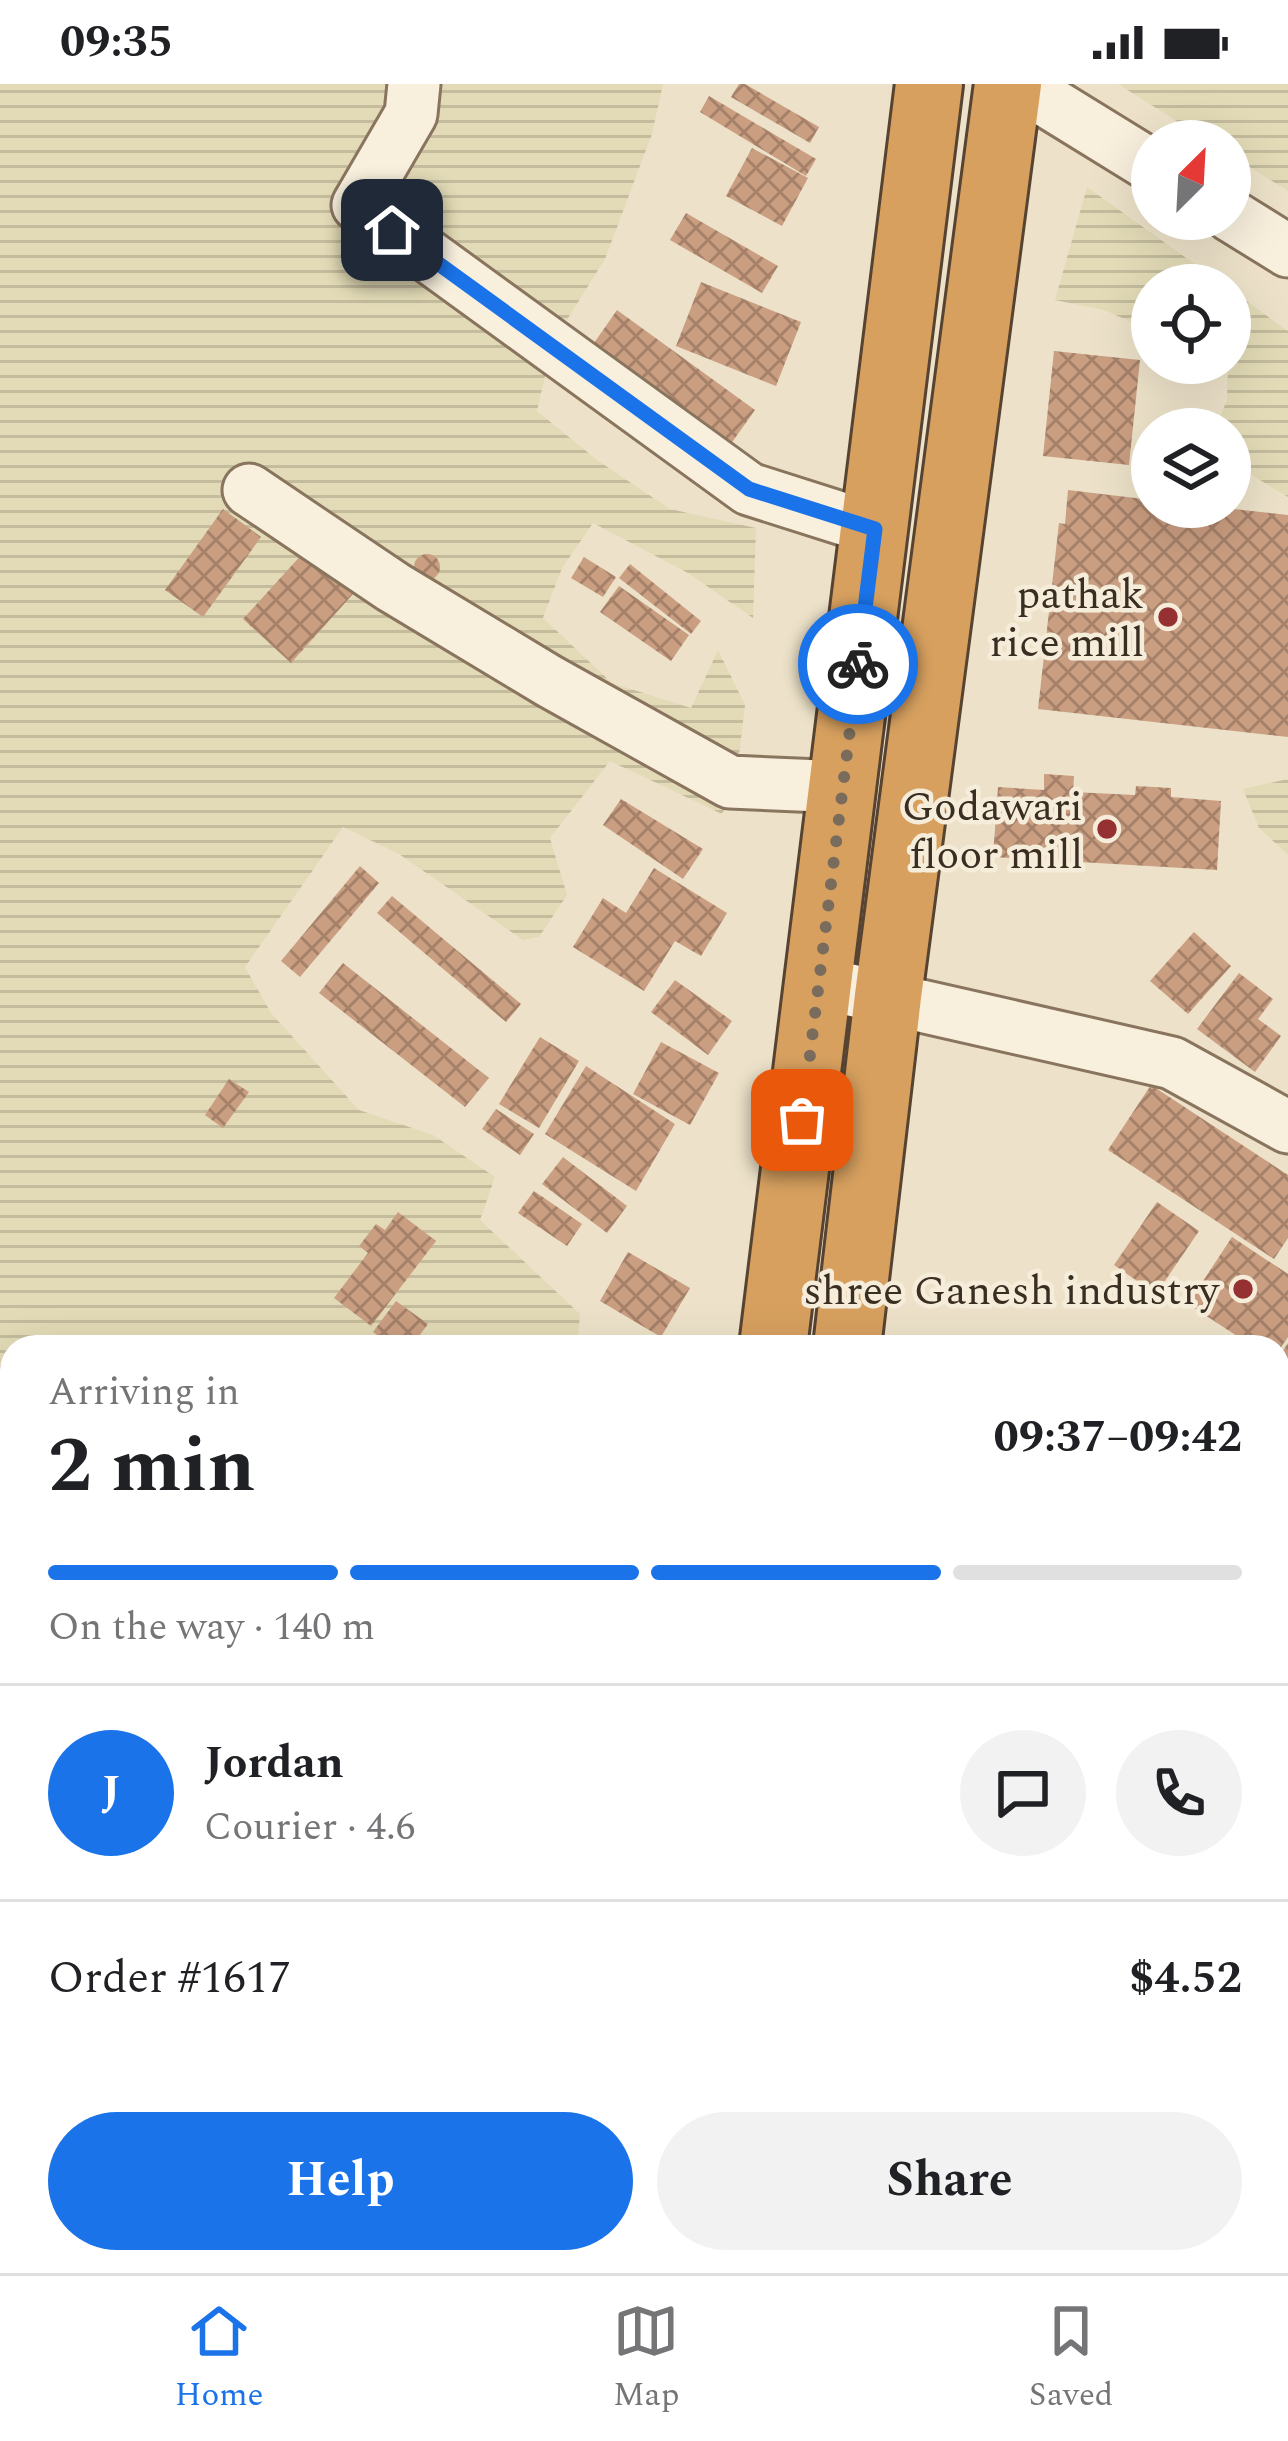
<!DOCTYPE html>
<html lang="en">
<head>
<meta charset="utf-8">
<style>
	:root { --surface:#fff; --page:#f2f2f2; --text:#202124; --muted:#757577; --line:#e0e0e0; --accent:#1a73e8 }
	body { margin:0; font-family:Spectral,serif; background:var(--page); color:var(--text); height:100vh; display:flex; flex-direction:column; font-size:45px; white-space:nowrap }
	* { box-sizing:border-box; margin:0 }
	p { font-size:39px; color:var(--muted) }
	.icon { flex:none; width:66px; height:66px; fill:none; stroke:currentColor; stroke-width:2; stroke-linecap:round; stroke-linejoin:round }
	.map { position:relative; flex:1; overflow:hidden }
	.panel { position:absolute; left:0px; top:1251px; width:1290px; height:939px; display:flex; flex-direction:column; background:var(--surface); border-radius:36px 36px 0 0; box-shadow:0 12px 48px #0002 }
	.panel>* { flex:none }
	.needle { width:78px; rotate:24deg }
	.tools { position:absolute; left:1131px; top:36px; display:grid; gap:24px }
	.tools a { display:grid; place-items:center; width:120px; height:120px; border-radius:50%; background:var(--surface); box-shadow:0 12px 48px #0002; font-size:60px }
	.pin { position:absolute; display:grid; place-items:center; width:102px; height:102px; color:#fff; margin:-51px; border-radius:24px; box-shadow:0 6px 18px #0006 }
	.courier { position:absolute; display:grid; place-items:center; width:120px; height:120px; margin:-60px; border:9px solid #1a73e8; border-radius:50%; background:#fff; color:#222; box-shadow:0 3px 15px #0007 }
	.head em { font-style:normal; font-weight:700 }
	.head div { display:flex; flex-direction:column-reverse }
	.head { display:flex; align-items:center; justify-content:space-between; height:204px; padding:0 48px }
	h1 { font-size:78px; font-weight:700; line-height:90px }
	.bar { display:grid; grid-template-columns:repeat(4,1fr); gap:18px 12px; align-content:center; height:144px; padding:0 48px }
	.bar i { height:15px; border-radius:9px; background:var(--line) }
	.bar .on { background:var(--accent) }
	.bar p { grid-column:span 4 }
	.line { display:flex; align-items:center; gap:30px; padding:0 48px; border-top:3px solid var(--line) }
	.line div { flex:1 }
	.round { display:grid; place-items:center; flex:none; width:126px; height:126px; border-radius:63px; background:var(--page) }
	.cta { display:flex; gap:24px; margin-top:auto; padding:24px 48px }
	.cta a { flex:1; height:138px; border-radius:72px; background:var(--accent); color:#fff; font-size:48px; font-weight:700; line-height:138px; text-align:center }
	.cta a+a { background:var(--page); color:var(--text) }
	.status { display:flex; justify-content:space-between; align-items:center; height:84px; padding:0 60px; background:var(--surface); direction:ltr }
	.status svg { height:33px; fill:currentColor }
	.tabs { display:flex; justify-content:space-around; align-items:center; height:168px; border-top:3px solid var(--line); background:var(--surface); font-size:33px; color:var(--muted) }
	.tabs a { display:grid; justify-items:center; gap:6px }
	.tabs .on { color:var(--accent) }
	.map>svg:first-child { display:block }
	.farmland { fill:url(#farmland-rules) }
	.building { fill:url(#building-cross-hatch) }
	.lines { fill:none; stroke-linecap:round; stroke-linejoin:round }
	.minor-casing { stroke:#89745e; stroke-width:57 }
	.highway-casing { stroke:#574332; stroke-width:72 }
	.minor { stroke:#f8efdd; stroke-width:51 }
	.highway { stroke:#d7a05f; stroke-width:66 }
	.done { stroke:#796c5c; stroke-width:12; stroke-dasharray:0 21.6 }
	.route { stroke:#1a73e8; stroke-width:15 }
	.poi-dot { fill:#963133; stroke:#f5ecd9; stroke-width:4.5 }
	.labels { text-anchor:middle; stroke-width:9; stroke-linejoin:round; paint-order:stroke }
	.poi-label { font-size:42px; fill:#3a2d21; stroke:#f5ecd9; text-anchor:end }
</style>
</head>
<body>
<div class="status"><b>09:35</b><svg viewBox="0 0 49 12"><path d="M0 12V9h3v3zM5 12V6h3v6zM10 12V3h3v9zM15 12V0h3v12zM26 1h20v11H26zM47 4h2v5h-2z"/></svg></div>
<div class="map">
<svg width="1288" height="2189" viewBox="0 0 1288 2189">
	<defs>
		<pattern id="farmland-rules" width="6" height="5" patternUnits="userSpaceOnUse" patternTransform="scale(3)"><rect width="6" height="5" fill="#e3dbb7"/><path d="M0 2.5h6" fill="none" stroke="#c4bc9d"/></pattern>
		<pattern id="building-cross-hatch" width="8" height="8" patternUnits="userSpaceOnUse" patternTransform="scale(3)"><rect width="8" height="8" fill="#ca9e81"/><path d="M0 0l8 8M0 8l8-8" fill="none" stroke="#a58169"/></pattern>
	</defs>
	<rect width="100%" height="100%" fill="#ede2c9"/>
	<g class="farmland">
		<polygon points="0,0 663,0 652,50 605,175 553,258 537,327 597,376 670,425 756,444 753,534 688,489 593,439 562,484 543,534 612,599 691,624 718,566 745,621 735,705 722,730 610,677 550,754 567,811 539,853 523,856 399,770 343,743 245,883 271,929 359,1026 433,1051 495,1093 480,1136 580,1230 577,1263 12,1263 12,2178 318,2178 318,2189 0,2189"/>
		<polygon points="1118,0 1288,0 1288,107 1230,71 1230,57 1208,57"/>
		<polygon points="1087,103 1224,201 1152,201 1152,247 1104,226 1055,216"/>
		<polygon points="1230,205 1288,247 1288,413 1230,378 1230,345 1215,345 1227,316 1228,282 1224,279 1230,279"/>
		<polygon points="1288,695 1288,771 1259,744 1243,705"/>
		<polygon points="1278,1896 1288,1899 1288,2177 1273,2189 1175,2189 1169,2178 1278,2178"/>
	</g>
	<g class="building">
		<polygon points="739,0 745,0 819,43 810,59 731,13"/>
		<polygon points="709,12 816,75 806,92 700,28"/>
		<polygon points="752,64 808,94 782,142 726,112"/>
		<polygon points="686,129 778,182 762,209 670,156"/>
		<polygon points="701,198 801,238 776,302 676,262"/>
		<polygon points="617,226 755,326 723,371 585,272"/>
		<polygon points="1054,267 1140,276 1129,381 1043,372"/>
		<polygon points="1068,406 1152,416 1152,423 1216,423 1288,431 1288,653 1038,625 1059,439 1065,440"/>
		<polygon points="223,425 261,453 203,533 165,506"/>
		<polygon points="314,457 362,500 291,579 243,535"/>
		<circle cx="427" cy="483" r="13"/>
		<polygon points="584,473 616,493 603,513 571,494"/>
		<polygon points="630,480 701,537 691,550 619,494"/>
		<polygon points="619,502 689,551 671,577 600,528"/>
		<polygon points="1044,690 1074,692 1073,708 1135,711 1136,702 1171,704 1171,713 1221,717 1217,786 993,773 998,703 1044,706"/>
		<polygon points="621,715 703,765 683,795 603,741"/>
		<polygon points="360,782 379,799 300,893 281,877"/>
		<polygon points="654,784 727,829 701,872 675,857 644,907 573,863 603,814 626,829"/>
		<polygon points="392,812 521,920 506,938 377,829"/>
		<polygon points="1194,848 1231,882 1188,930 1150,897"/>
		<polygon points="343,879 489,994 465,1023 319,909"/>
		<polygon points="1239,889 1273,915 1258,935 1281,952 1255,988 1197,945"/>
		<polygon points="675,896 732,937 708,971 651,928"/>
		<polygon points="540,953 579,977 539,1044 499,1020"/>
		<polygon points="661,958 719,989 690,1041 633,1010"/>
		<polygon points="586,982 675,1040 636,1107 545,1050"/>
		<polygon points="229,995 249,1008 223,1044 205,1031"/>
		<polygon points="1151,1001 1288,1091 1288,1154 1274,1175 1108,1066"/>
		<polygon points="496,1025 534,1050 520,1071 482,1045"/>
		<polygon points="563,1073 627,1122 607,1149 542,1100"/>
		<polygon points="534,1107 582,1140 567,1162 518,1129"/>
		<polygon points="1157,1118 1199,1147 1156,1210 1114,1181"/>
		<polygon points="398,1128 436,1157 371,1242 334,1214 368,1169 359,1162 376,1140 385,1146"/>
		<polygon points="1232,1153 1288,1190 1288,1253 1281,1263 1254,1263 1188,1220"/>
		<polygon points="628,1168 690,1204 661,1253 600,1217"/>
		<polygon points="396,1217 428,1240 411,1263 393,1263 373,1248"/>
		<polygon points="1288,1259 1288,1334 1278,1327 1278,1274"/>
		<polygon points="1278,1375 1288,1382 1288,1442 1278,1456"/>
		<polygon points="1278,1595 1288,1602 1286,1670 1278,1663"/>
		<polygon points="1288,1705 1288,1797 1278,1790 1278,1720"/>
		<polygon points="260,2178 361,2178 374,2189 251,2189"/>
		<polygon points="782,2178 810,2178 828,2189 775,2189"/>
		<polygon points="1163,2178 1229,2178 1210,2189 1170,2189"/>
	</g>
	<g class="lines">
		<g class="minor-casing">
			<g id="minor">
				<polyline points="414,0 411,30 358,121 749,405 875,445"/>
				<polyline points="1019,0 1152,82"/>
				<polyline points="1230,131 1288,167"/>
				<polyline points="249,406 393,503 549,597 730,698 844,703"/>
				<polyline points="820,899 1172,979 1288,1043"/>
				<polyline points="1085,2178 1094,2189"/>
			</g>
		</g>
		<g class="highway-casing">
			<g id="highway">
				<polyline points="773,1263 929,0"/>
				<polyline points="847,1263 888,912 1008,0"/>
				<polyline points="577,2189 580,2178"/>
				<polyline points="658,2189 662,2178"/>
			</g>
		</g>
		<use href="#minor" class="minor"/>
		<use href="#highway" class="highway"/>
	</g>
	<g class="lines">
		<polyline class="done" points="802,1036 858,580"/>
		<polyline class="route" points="392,146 749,405 875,445 858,580"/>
	</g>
	<g class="poi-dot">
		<circle cx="1168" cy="533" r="12"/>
		<circle cx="1107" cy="745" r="12"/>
		<circle cx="1243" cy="1205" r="12"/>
	</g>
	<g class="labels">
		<g class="poi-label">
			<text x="1144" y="524">pathak<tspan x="1144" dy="48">rice mill</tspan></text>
			<text x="1083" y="736">Godawari<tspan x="1083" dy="48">floor mill</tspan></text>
			<text x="1219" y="1220">shree Ganesh industry</text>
		</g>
	</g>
</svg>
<div class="tools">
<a><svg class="needle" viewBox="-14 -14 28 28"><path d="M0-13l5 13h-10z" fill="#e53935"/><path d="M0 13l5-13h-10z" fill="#757577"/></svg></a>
<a><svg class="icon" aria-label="locate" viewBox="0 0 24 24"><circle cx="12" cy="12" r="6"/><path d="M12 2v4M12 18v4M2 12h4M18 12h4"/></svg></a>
<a><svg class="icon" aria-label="layers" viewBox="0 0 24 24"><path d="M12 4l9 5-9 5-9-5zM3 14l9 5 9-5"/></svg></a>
</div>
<div class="pin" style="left:802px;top:1036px;background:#ea580c"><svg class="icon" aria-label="bag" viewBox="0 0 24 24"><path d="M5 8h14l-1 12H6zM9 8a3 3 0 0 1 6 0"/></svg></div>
<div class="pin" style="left:392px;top:146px;background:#1f2937"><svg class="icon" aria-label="home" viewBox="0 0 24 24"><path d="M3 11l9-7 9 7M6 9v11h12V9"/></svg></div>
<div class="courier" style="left:858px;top:580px"><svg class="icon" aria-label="bike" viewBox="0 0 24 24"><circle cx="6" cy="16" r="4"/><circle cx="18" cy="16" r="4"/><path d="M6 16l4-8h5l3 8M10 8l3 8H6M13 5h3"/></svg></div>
<section class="panel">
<div class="head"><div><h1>2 min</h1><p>Arriving in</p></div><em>09:37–09:42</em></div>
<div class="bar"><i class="on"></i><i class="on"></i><i class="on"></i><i></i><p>On the way · 140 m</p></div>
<div class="line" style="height:216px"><b class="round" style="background:var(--accent);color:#fff">J</b><div><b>Jordan</b><p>Courier · 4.6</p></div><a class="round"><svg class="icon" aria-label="chat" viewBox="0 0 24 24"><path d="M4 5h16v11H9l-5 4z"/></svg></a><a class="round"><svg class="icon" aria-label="phone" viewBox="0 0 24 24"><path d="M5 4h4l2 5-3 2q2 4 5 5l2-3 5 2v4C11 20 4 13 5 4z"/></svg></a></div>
<div class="line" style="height:156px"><div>Order #1617</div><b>$4.52</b></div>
<div class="cta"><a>Help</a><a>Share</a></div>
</section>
</div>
<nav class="tabs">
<a class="on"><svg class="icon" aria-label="home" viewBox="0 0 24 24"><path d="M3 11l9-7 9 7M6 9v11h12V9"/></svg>Home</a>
<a><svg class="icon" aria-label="map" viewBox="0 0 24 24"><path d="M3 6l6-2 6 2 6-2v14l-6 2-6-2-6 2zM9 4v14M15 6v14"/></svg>Map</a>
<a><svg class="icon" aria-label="saved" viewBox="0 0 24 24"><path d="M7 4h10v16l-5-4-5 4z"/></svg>Saved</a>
</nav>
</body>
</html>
